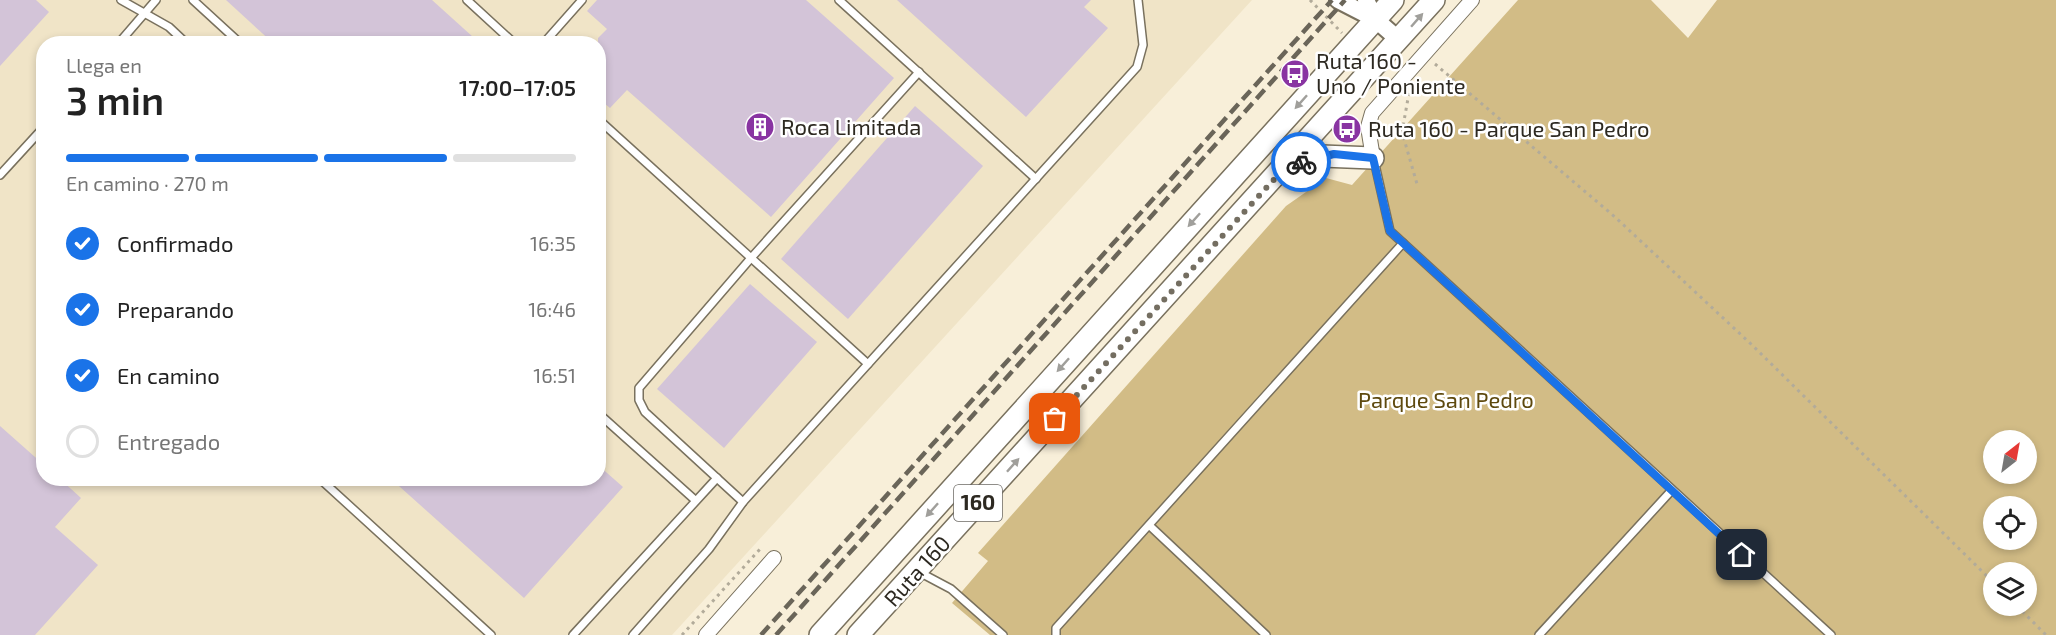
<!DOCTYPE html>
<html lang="es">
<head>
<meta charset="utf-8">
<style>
	:root { --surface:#fff; --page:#f2f2f2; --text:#222; --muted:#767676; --line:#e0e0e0; --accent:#1a73e8 }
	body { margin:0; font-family:"Exo 2",sans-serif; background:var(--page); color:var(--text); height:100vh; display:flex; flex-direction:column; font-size:22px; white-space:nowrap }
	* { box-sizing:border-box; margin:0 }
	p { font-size:20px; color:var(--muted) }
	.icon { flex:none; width:33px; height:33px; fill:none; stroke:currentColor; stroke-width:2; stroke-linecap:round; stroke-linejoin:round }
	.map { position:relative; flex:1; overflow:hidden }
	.side { position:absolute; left:36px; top:36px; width:570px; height:450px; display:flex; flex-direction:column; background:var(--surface); border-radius:24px; box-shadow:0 3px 9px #0003 }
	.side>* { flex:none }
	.needle { width:39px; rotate:31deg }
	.tools { position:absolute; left:1983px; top:430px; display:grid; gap:12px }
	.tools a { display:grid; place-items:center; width:54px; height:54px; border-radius:50%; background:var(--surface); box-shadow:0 3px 9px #0003; font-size:30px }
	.pin { position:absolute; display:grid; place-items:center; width:51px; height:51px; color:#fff; margin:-26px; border-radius:12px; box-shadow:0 3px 9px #0006 }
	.courier { position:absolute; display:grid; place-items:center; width:60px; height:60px; margin:-30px; border:4px solid #1a73e8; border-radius:50%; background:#fff; color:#222; box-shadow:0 2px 8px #0007 }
	.overview em { font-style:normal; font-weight:600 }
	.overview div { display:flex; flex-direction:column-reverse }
	.overview { display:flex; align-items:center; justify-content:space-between; height:102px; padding:0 30px }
	h1 { font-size:39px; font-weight:600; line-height:45px }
	.bar { display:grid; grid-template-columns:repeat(4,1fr); gap:9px 6px; align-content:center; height:72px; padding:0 30px }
	.bar i { height:8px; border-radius:4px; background:var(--line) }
	.bar .selected { background:var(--accent) }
	.bar p { grid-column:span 4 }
	ol { padding:0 30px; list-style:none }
	li { display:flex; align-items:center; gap:18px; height:66px }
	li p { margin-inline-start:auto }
	li .icon { padding:6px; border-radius:50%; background:var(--accent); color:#fff; stroke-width:4 }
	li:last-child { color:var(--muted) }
	li i { width:33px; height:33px; border:3px solid var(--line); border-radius:50% }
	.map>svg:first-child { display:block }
	.built { fill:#f0e4c7; fill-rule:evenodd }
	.green { fill:#d2bc86; fill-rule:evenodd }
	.building { fill:#d3c4d8 }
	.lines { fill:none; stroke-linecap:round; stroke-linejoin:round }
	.service-casing { stroke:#79715e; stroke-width:10 }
	.minor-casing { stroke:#79715e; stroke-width:16 }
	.tertiary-casing { stroke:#79715e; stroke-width:20 }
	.trunk-casing { stroke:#79715e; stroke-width:24 }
	.path { stroke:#b2ab9a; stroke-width:3; stroke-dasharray:3 4.5; stroke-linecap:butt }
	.service { stroke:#fff; stroke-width:7 }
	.minor { stroke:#fff; stroke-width:14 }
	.tertiary { stroke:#fff; stroke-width:16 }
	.trunk { stroke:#fff; stroke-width:21 }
	.rail { stroke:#6a6559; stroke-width:4.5; stroke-dasharray:12 6; stroke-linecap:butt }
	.oneway { fill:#a09f9b }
	.done { stroke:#746e61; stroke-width:6; stroke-dasharray:0 10.8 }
	.route { stroke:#1a73e8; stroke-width:8 }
	.labels { text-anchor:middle; stroke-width:5; stroke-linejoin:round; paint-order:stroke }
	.shield { fill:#fff; stroke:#6c6964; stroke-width:1.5 }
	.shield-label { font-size:21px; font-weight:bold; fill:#2d2921 }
	.poi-label { font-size:22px; fill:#2d2921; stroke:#fff; text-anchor:start }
	.park-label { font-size:22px; fill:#5e490e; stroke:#fff }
	.street-label { font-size:22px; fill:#2d2921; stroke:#fff }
</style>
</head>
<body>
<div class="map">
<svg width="2056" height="635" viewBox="0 0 2056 635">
	<rect width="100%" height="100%" fill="#f8efd9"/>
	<path class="built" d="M0,0H1252L672,635H0ZM44,44H598V478H44Z"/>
	<path class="green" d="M1518,0H1651L1688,38L1717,0H2056V635H990L952,603L988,561L978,553L1286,206L1326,178L1352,185ZM1994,441H2026V474H1994ZM1994,507H2026V540H1994ZM1994,573H2026V606H1994Z"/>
	<g class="building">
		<polygon points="0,0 36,0 49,12 0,66"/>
		<polygon points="226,0 432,0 473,37 467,44 274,44"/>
		<polygon points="597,0 806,0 894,78 771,217 627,90 610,108 598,98 598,38 607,29 587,11"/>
		<polygon points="897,0 1091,0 1084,7 1108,28 1026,117"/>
		<polygon points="915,106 983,166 848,319 781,259"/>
		<polygon points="750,284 817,342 724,448 657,389"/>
		<polygon points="0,426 44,465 44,478 59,478 81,498 55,527 98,565 35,635 0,635"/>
		<polygon points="598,465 623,487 524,598 390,478 598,478"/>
	</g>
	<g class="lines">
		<g class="service-casing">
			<g id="service">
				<polyline points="121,0 169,27 187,44"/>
				<polyline points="193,0 241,44"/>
				<polyline points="467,0 515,44"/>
				<polyline points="839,0 1036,179"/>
				<polyline points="118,44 156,0"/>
				<polyline points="543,44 582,0"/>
				<polyline points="598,119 868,364"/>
				<polyline points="1374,160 1390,231 1831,635"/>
				<polyline points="0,175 44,127"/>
				<polyline points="598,413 695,500"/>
				<polyline points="319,478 491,635"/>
				<polyline points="743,502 645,412 639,400 639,388 751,258 919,72"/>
				<polyline points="1150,526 1266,635"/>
				<polyline points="919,572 951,589 1003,635"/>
				<polyline points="573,635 717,478"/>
				<polyline points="633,635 709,549 743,502 1137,67 1143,45 1138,0"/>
				<polyline points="1056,635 1056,628 1403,243"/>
				<polyline points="1539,635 1671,491"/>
			</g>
		</g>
		<g class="minor-casing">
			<g id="minor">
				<polyline points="1373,158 1368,127 1372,113 1472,0"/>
				<polyline points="706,635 774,558"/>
			</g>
		</g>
		<g class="tertiary-casing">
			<g id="tertiary">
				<polyline points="1338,0 1375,19 1399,40"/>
				<polyline points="1366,0 1375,19"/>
			</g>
		</g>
		<g class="trunk-casing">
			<g id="trunk">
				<polyline points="1287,169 1322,156 1373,158"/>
				<polyline points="820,635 1393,0"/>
				<polyline points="858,635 1434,0"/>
			</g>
		</g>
		<g class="path">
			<polyline points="1310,0 1342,33"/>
			<polyline points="1435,64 1615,217 1752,345 1994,583"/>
			<polyline points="1409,93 1402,132 1417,184"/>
			<polyline points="2017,606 2046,635"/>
			<polyline points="682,635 761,548"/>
		</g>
		<use href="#service" class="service"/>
		<use href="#minor" class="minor"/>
		<use href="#tertiary" class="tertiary"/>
		<use href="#trunk" class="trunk"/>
		<g class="rail">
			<polyline points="761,635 1332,0"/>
			<polyline points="776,635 1345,0"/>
		</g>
	</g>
	<defs><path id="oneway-solid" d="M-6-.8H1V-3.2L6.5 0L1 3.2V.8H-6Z" transform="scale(1.5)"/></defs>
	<g class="oneway">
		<use href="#oneway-solid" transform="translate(1417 20) rotate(-49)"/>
		<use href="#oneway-solid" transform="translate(1301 102) rotate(132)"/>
		<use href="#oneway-solid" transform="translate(1194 220) rotate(132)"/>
		<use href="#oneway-solid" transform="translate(1063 365) rotate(132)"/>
		<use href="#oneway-solid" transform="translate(1013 465) rotate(-48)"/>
		<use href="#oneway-solid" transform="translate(932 510) rotate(132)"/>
	</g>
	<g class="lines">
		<polyline class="done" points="1055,419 1279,174 1301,162"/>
		<polyline class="route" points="1301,162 1334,154 1373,158 1390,231 1742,555"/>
	</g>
	<defs>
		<g id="bus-disc" transform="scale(1.5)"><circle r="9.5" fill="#8934a2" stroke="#fff"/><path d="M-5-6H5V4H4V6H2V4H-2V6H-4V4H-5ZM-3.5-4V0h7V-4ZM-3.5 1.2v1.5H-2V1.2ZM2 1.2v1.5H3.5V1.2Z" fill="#fff"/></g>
		<g id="building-disc" transform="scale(1.5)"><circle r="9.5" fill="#8934a2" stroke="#fff"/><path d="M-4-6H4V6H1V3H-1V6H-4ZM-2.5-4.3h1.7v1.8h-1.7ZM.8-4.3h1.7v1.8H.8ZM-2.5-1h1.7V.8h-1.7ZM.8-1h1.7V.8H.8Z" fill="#fff"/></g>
	</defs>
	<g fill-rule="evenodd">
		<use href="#bus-disc" x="1295" y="74"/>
		<use href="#building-disc" x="760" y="127"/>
		<use href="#bus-disc" x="1347" y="129"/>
	</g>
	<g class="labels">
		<rect class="shield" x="954" y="485" width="48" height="36" rx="4.5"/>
		<g class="shield-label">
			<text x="978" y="510">160</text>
		</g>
		<g class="poi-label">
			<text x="1316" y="69">Ruta 160 -<tspan x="1316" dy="25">Uno / Poniente</tspan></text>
			<text x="781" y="135">Roca Limitada</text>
			<text x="1368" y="137">Ruta 160 - Parque San Pedro</text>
		</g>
		<g class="park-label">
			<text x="1446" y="408">Parque San Pedro</text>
		</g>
		<g class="street-label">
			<text transform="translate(917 571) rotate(-48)" y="8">Ruta 160</text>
		</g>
	</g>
</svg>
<div class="tools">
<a><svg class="needle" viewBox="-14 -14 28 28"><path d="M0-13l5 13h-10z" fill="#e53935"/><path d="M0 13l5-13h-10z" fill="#767676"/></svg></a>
<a><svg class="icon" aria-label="locate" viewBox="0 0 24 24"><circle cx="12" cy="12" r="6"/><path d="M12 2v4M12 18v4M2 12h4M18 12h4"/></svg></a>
<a><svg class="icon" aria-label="layers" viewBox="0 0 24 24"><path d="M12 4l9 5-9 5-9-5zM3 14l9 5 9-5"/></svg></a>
</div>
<div class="pin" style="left:1055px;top:419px;background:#ea580c"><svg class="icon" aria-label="bag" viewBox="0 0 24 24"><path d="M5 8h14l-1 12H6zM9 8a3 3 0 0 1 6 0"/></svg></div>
<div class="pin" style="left:1742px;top:555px;background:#1f2937"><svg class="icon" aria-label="home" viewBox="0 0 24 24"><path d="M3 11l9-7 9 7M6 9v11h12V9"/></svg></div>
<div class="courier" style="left:1301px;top:162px"><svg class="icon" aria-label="bike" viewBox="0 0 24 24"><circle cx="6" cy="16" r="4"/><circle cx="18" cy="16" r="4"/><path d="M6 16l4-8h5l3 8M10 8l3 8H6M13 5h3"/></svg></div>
<section class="side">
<div class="overview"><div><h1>3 min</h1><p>Llega en</p></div><em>17:00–17:05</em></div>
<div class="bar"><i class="selected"></i><i class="selected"></i><i class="selected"></i><i></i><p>En camino · 270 m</p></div>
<ol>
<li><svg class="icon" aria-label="check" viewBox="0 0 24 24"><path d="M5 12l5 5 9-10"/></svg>Confirmado<p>16:35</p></li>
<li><svg class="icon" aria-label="check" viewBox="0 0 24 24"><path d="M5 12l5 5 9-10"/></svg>Preparando<p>16:46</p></li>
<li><svg class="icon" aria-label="check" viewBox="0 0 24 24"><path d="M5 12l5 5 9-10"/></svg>En camino<p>16:51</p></li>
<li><i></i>Entregado</li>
</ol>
</section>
</div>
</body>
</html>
